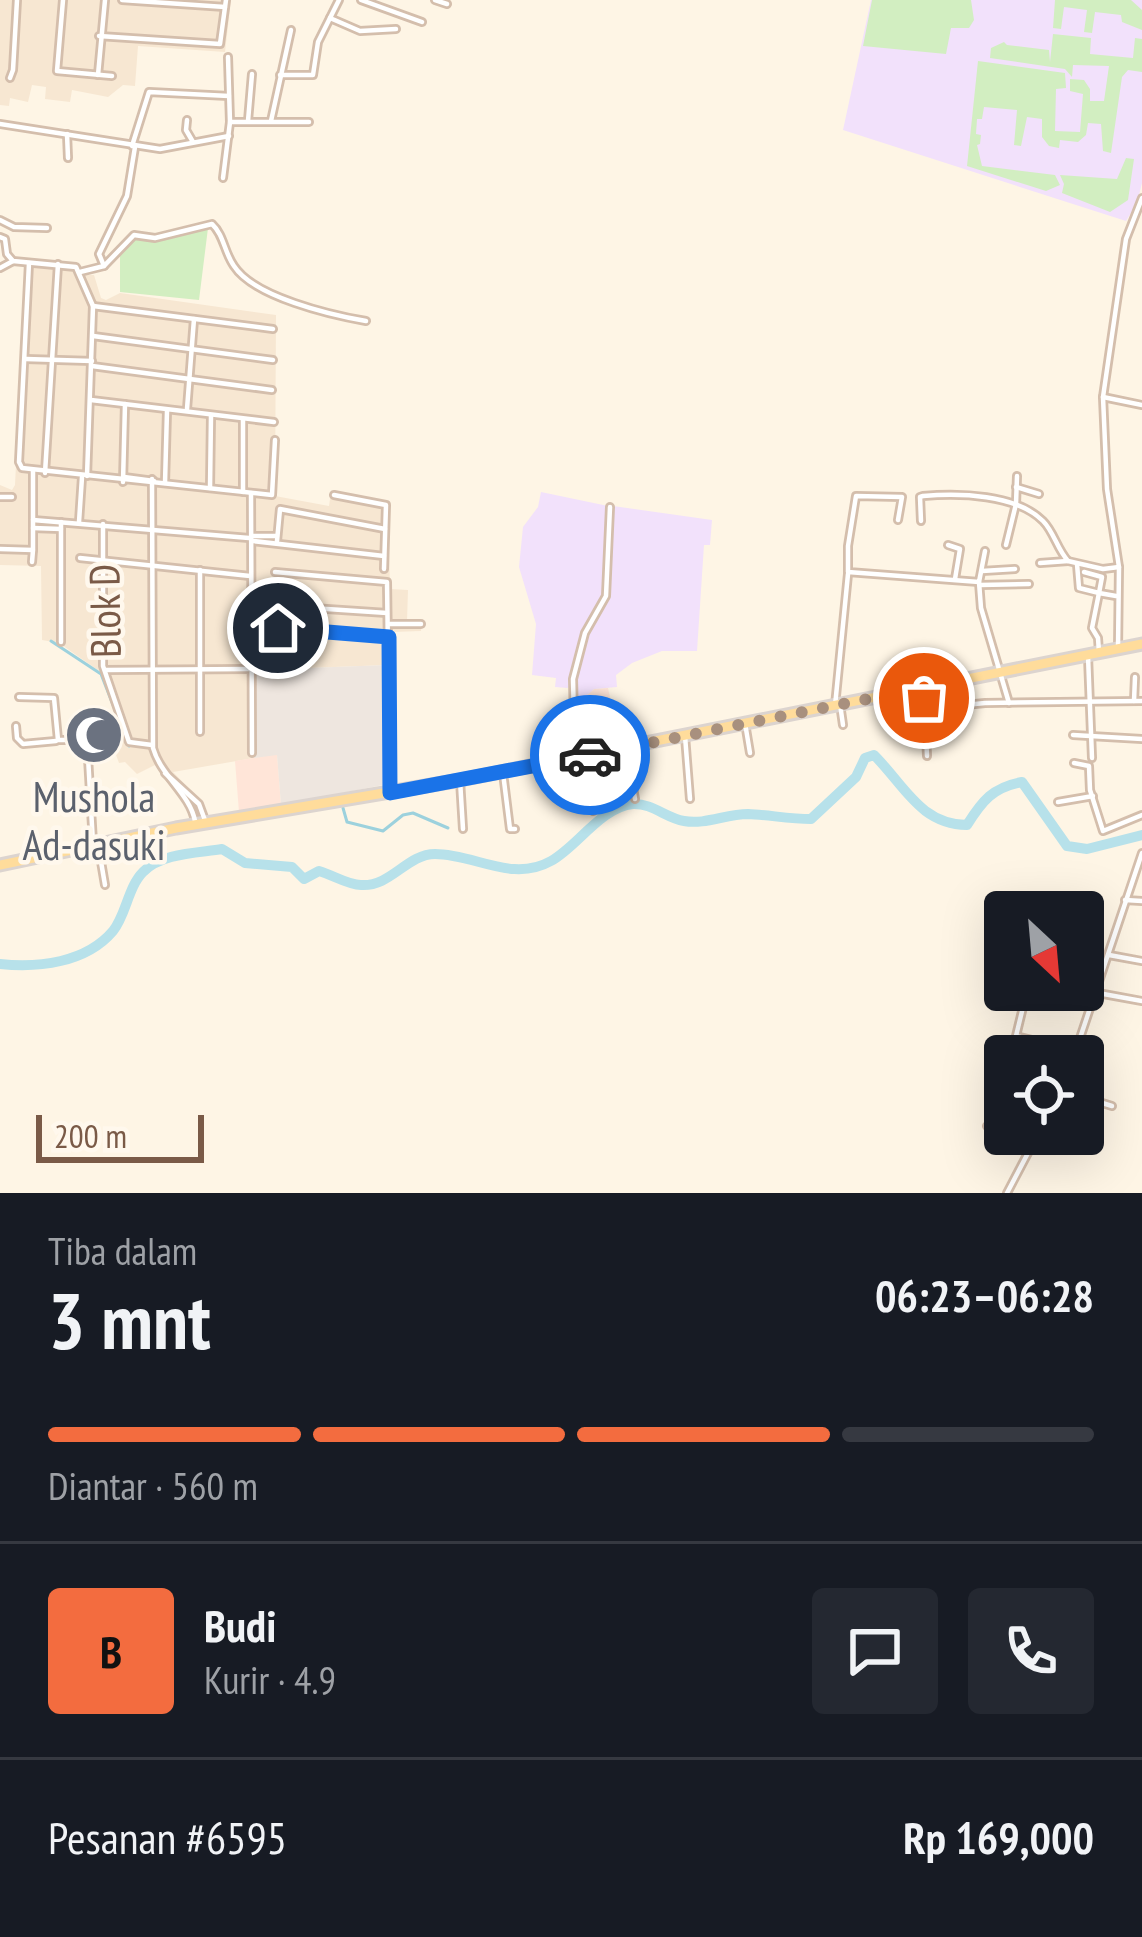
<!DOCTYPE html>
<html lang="id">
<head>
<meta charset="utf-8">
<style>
	:root { --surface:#171b24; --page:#242831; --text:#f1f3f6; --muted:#9ea1a6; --line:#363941; --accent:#f36c3f }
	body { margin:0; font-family:"PT Sans Narrow",sans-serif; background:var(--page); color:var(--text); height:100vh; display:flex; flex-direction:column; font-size:45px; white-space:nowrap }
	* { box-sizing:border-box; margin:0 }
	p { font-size:39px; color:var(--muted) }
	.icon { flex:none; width:66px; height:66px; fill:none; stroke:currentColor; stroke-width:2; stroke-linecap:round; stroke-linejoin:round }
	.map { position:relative; height:1193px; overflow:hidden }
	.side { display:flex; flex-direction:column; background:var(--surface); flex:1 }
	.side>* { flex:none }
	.needle { width:78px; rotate:154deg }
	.tools { position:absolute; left:984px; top:891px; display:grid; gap:24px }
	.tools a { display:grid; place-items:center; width:120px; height:120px; border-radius:12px; background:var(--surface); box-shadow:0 12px 48px #0002; font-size:60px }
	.scale { position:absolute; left:36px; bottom:30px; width:168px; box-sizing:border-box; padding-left:12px; border:6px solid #7a5a47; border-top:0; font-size:33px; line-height:42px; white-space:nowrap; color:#7a5a47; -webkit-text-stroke:9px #fff8ed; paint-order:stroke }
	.pin { position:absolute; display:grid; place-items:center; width:102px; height:102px; color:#fff; margin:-51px; border:6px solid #fff; border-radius:50%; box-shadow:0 3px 12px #0007 }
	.courier { position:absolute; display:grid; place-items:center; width:120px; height:120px; margin:-60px; border:9px solid #1a73e8; border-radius:50%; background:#fff; color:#222; box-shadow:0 3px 15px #0007 }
	.summary em { font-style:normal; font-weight:800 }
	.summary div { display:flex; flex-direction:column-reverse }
	.summary { display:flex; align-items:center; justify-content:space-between; height:204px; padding:0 48px }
	h1 { font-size:78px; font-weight:800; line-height:90px }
	.bar { display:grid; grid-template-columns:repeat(4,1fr); gap:18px 12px; align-content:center; height:144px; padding:0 48px }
	.bar i { height:15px; border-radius:9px; background:var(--line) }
	.bar .on { background:var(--accent) }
	.bar p { grid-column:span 4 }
	.line { display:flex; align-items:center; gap:30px; padding:0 48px; border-top:3px solid var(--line) }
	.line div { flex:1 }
	.round { display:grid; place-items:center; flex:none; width:126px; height:126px; border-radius:12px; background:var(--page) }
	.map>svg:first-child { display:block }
	.residential { fill:#f7e7d2 }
	.commercial { fill:#ffe5d8 }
	.industrial { fill:#eee6df }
	.education { fill:#f2e1fb }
	.green { fill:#d2eec1 }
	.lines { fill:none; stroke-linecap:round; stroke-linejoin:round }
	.stream { stroke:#9cd1dd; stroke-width:3 }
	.river { stroke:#b7e1ea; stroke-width:10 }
	.street-casing { stroke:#d4beac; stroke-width:10 }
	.primary-casing { stroke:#dcd4cf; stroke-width:15 }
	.street { stroke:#fff; stroke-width:4.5 }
	.primary { stroke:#ffdc9b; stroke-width:9 }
	.done { stroke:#a8907e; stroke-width:12; stroke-dasharray:0 21.6 }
	.route { stroke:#1a73e8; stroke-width:15 }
	.labels { text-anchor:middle; stroke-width:9; stroke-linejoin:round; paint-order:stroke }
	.street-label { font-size:42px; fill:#7a5a47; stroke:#fff8ed }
	.worship-label { font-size:42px; fill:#5b616d; stroke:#fff8ed }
</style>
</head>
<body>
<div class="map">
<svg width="1142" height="1193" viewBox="0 0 1142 1193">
	<rect width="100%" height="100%" fill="#fef5e5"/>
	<g class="residential">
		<polygon points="0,0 231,0 225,52 138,46 135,86 123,85 108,97 72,90 70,102 45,99 46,87 32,85 28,102 10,98 9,106 0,105"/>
		<polygon points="26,260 80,267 86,275 94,275 101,298 106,300 120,293 276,315 275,496 329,506 331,492 388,503 390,589 408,590 407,621 422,622 421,631 392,632 387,665 252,670 254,758 173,772 204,804 187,808 155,765 137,774 125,762 119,763 112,744 126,738 102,673 59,643 42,640 41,566 0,565 0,485 12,490 15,485"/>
	</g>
	<g class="commercial">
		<polygon points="608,688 619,739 578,746 576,705 594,689"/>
		<polygon points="277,754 281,805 239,812 235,761"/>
	</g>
	<polygon class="industrial" points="387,665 388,784 281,805 277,755 254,758 252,670"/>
	<g class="education">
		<polygon points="871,0 1142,0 1142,183 1137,203 1126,221 843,130"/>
		<polygon points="541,492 608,506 604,590 582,633 568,688 555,687 556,678 532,675 536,624 519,567 523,527 538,507"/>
		<polygon points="613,506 712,520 710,545 704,545 697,651 662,651 632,663 616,675 617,687 594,689 576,705 576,671 590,627 609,591"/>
	</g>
	<g class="green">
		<polygon points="872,0 971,0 974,20 969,28 951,28 946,54 863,46"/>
		<polygon points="1055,0 1131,0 1142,10 1142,30 1122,22 1121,15 1095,12 1092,33 1084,32 1087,10 1064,7 1061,29 1053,28"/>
		<polygon points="1053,34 1091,38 1090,54 1133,58 1135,38 1142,39 1142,72 1128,70 1122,77 1111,153 1103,151 1101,124 1088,123 1086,135 1078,142 1060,140 1059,148 1049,146 1042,137 1042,119 1027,117 1021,146 1014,145 1017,110 984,107 982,119 977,119 976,134 981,135 980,144 977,145 982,166 1055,175 1060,185 1046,191 967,166 978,61 1065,73 1066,88 1056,89 1055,131 1080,132 1083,94 1070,91 1070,79 1084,80 1090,89 1090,101 1104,101 1109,66 1073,65 1072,77 1065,69 990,58 991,48 1004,42 1007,45 1049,50 1050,62"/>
		<polygon points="1126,158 1134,159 1128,200 1110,212 1062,193 1064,184 1060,175 1117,179"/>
		<polygon points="208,228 199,300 120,292 120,256 131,239 157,240"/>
	</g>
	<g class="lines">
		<g class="stream">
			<polyline points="51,641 101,674 129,746"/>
			<polyline points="343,808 347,822 383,831 403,815 413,813 448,828"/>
		</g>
		<path class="river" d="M0,964C38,968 86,963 113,931C126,915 128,887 143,872C161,853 198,853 222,849L245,863L292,867L304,879L319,871C333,875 348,885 361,885C391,887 407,854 435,854C475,854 512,883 551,861C577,847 601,807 633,804C652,803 666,818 684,821C705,825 726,814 748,814C769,815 790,819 811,819L856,777L865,758L874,755C905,786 920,824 967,825C982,801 993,787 1022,782L1067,846L1087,849L1142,835"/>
		<g class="street-casing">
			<g id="street">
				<polyline points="63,0 57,71 112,76"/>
				<polyline points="122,0 225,7"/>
				<polyline points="361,0 422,22"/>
				<polyline points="435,0 447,4"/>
				<polyline points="330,18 360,31 396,29"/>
				<polyline points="99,36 220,44 226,0"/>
				<polyline points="98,75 105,0"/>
				<polyline points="280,75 313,75 318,42 339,0"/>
				<polyline points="10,78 13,70 17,0"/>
				<polyline points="187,120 186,130 193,142"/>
				<polyline points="248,121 252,74"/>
				<polyline points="271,121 291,30"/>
				<polyline points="230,122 309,122"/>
				<polyline points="0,124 160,149 229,136"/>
				<polyline points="67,134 68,158"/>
				<polyline points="132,146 149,92 229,96"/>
				<polyline points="223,178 230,122 228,57"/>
				<polyline points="0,220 14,227 47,228"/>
				<polyline points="0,237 5,239 7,254 13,261 76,267 93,306 87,476"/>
				<polyline points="29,263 19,462 22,468 272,495 275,440"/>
				<polyline points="104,266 99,254 127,196 135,147"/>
				<polyline points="0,268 13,261"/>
				<path d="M80,272L104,266L134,235L155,238L212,224C224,235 224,252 234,266C254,297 331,315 366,321"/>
				<polyline points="93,306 273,329"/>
				<polyline points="93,336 273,360"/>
				<polyline points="26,359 92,361"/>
				<polyline points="92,366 272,390"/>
				<polyline points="1103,397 1142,405"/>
				<polyline points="91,400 274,422"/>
				<polyline points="187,409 194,319"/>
				<polyline points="45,473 58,264"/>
				<polyline points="124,477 154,481"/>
				<path d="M152,479L153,748C161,776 190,794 195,821"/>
				<polyline points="123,482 125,404"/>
				<polyline points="165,483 167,411"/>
				<polyline points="1016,487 1039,494"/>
				<polyline points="210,488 211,416"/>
				<polyline points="243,492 243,420"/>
				<polyline points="251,493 252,753"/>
				<polyline points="334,495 386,505 384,569"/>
				<polyline points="0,497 12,497"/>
				<polyline points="33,520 249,538"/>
				<polyline points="898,520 902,497 856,496 848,546 848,572 979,582 985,551"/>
				<path d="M921,521L920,497L923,496C959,493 1016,494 1043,521C1054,532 1057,549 1068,561L1103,569L1119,567"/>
				<polyline points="79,522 82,477"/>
				<polyline points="103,524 103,666 129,742 152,745"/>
				<polyline points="33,528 61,529"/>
				<polyline points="253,536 277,536"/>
				<polyline points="253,541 384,556"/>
				<polyline points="277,541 280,509 385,529"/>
				<polyline points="948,545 960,549 955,579"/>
				<polyline points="1006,545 1016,504 1017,476"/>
				<polyline points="0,549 33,550 33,471"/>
				<polyline points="80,558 250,576"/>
				<polyline points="32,562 33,550"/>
				<polyline points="1040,563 1068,561"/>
				<polyline points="1077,564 1079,588 1099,593 1092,628 1098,638 1099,652"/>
				<polyline points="200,570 200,732"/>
				<polyline points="982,571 1015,569"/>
				<polyline points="275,572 387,582 390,792"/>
				<polyline points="1084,572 1102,577 1099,593 1116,596"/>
				<polyline points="979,582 981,608 1009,703"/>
				<polyline points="980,585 1029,584"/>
				<polyline points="387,613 282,606 278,609 277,624 281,630 389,637"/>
				<polyline points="250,615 277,615"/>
				<polyline points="390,624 421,624"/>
				<polyline points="61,642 61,522"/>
				<polyline points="1118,649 1119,567 1107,489 1103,397 1126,239 1142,198"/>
				<polyline points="1088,656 1092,758"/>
				<polyline points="105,670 250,669"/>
				<polyline points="923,692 925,709 985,703 1142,701"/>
				<polyline points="896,696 898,726"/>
				<polyline points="19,697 54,698 58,740 87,740 93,843"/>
				<polyline points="1134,701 1135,677"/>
				<polyline points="840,704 843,725"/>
				<polyline points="835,706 848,574"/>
				<polyline points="925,709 927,756"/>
				<polyline points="745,723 750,753"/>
				<polyline points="16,726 17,738 23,744 56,741"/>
				<polyline points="1073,735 1142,739"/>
				<polyline points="685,736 690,799"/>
				<polyline points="626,747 635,799"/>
				<polyline points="588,755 593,811"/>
				<polyline points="575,758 573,679 585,633 606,596 610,507"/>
				<polyline points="1074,763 1089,766 1090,790 1103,831 1142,815"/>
				<polyline points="165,773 199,804 206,823"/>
				<polyline points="503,773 510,829 515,829"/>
				<polyline points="460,780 463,829"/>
				<polyline points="1058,802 1093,796"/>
				<polyline points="98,844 105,885"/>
				<polyline points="1125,900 1142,901"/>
				<polyline points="1109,955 1142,961"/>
				<polyline points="1098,993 1142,1001"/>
				<polyline points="1055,1006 1024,1003 1016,1036 1077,1051"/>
				<polyline points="1074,1056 1142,853"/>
				<polyline points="999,1083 1005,1085"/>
				<polyline points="1083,1097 1112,1106"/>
				<polyline points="987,1126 1030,1149"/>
				<polyline points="1007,1193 1038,1134"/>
			</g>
		</g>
		<g class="primary-casing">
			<polyline id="primary" points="0,865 176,828 455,781 1142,644"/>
		</g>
		<use href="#street" class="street"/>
		<use href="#primary" class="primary"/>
	</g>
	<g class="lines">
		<polyline class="done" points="590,755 922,688 924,698"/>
		<polyline class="route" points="278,628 389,637 390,793 590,755"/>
	</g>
	<defs>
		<g id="mosque-disc" transform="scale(3)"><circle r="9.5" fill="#6b7280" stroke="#fff8ed"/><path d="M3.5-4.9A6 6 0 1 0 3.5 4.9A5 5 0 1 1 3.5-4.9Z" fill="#fff"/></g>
	</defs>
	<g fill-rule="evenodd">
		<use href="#mosque-disc" x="94" y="735"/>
	</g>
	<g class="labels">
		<g class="street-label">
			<text transform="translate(105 611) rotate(-91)" y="15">Blok D</text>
		</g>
		<g class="worship-label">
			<text x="94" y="812">Mushola<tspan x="94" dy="48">Ad-dasuki</tspan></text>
		</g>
	</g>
</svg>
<div class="tools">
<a><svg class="needle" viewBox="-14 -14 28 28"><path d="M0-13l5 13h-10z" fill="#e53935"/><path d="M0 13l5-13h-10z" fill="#9ea1a6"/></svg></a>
<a><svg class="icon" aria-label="locate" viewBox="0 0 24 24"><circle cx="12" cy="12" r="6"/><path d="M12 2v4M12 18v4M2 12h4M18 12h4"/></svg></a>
</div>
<div class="scale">200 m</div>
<div class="pin" style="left:924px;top:698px;background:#ea580c"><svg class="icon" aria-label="bag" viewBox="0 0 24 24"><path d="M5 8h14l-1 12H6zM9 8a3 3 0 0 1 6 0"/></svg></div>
<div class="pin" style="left:278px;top:628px;background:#1f2937"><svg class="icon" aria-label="home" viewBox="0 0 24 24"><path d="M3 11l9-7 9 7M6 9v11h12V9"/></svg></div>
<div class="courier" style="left:590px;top:755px"><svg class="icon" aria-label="car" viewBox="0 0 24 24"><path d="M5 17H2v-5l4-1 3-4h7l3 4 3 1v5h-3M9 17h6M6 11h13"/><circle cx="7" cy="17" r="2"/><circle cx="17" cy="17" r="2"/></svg></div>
</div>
<section class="side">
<div class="summary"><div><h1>3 mnt</h1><p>Tiba dalam</p></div><em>06:23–06:28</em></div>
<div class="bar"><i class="on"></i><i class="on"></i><i class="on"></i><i></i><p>Diantar · 560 m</p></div>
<div class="line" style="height:216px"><b class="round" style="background:var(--accent);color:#111">B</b><div><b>Budi</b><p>Kurir · 4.9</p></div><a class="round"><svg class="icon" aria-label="chat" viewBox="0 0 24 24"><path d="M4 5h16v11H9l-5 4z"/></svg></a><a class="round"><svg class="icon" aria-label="phone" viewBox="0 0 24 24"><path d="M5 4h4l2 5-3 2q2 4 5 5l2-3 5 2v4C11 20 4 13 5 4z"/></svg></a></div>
<div class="line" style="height:156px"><div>Pesanan #6595</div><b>Rp 169,000</b></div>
</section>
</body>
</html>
